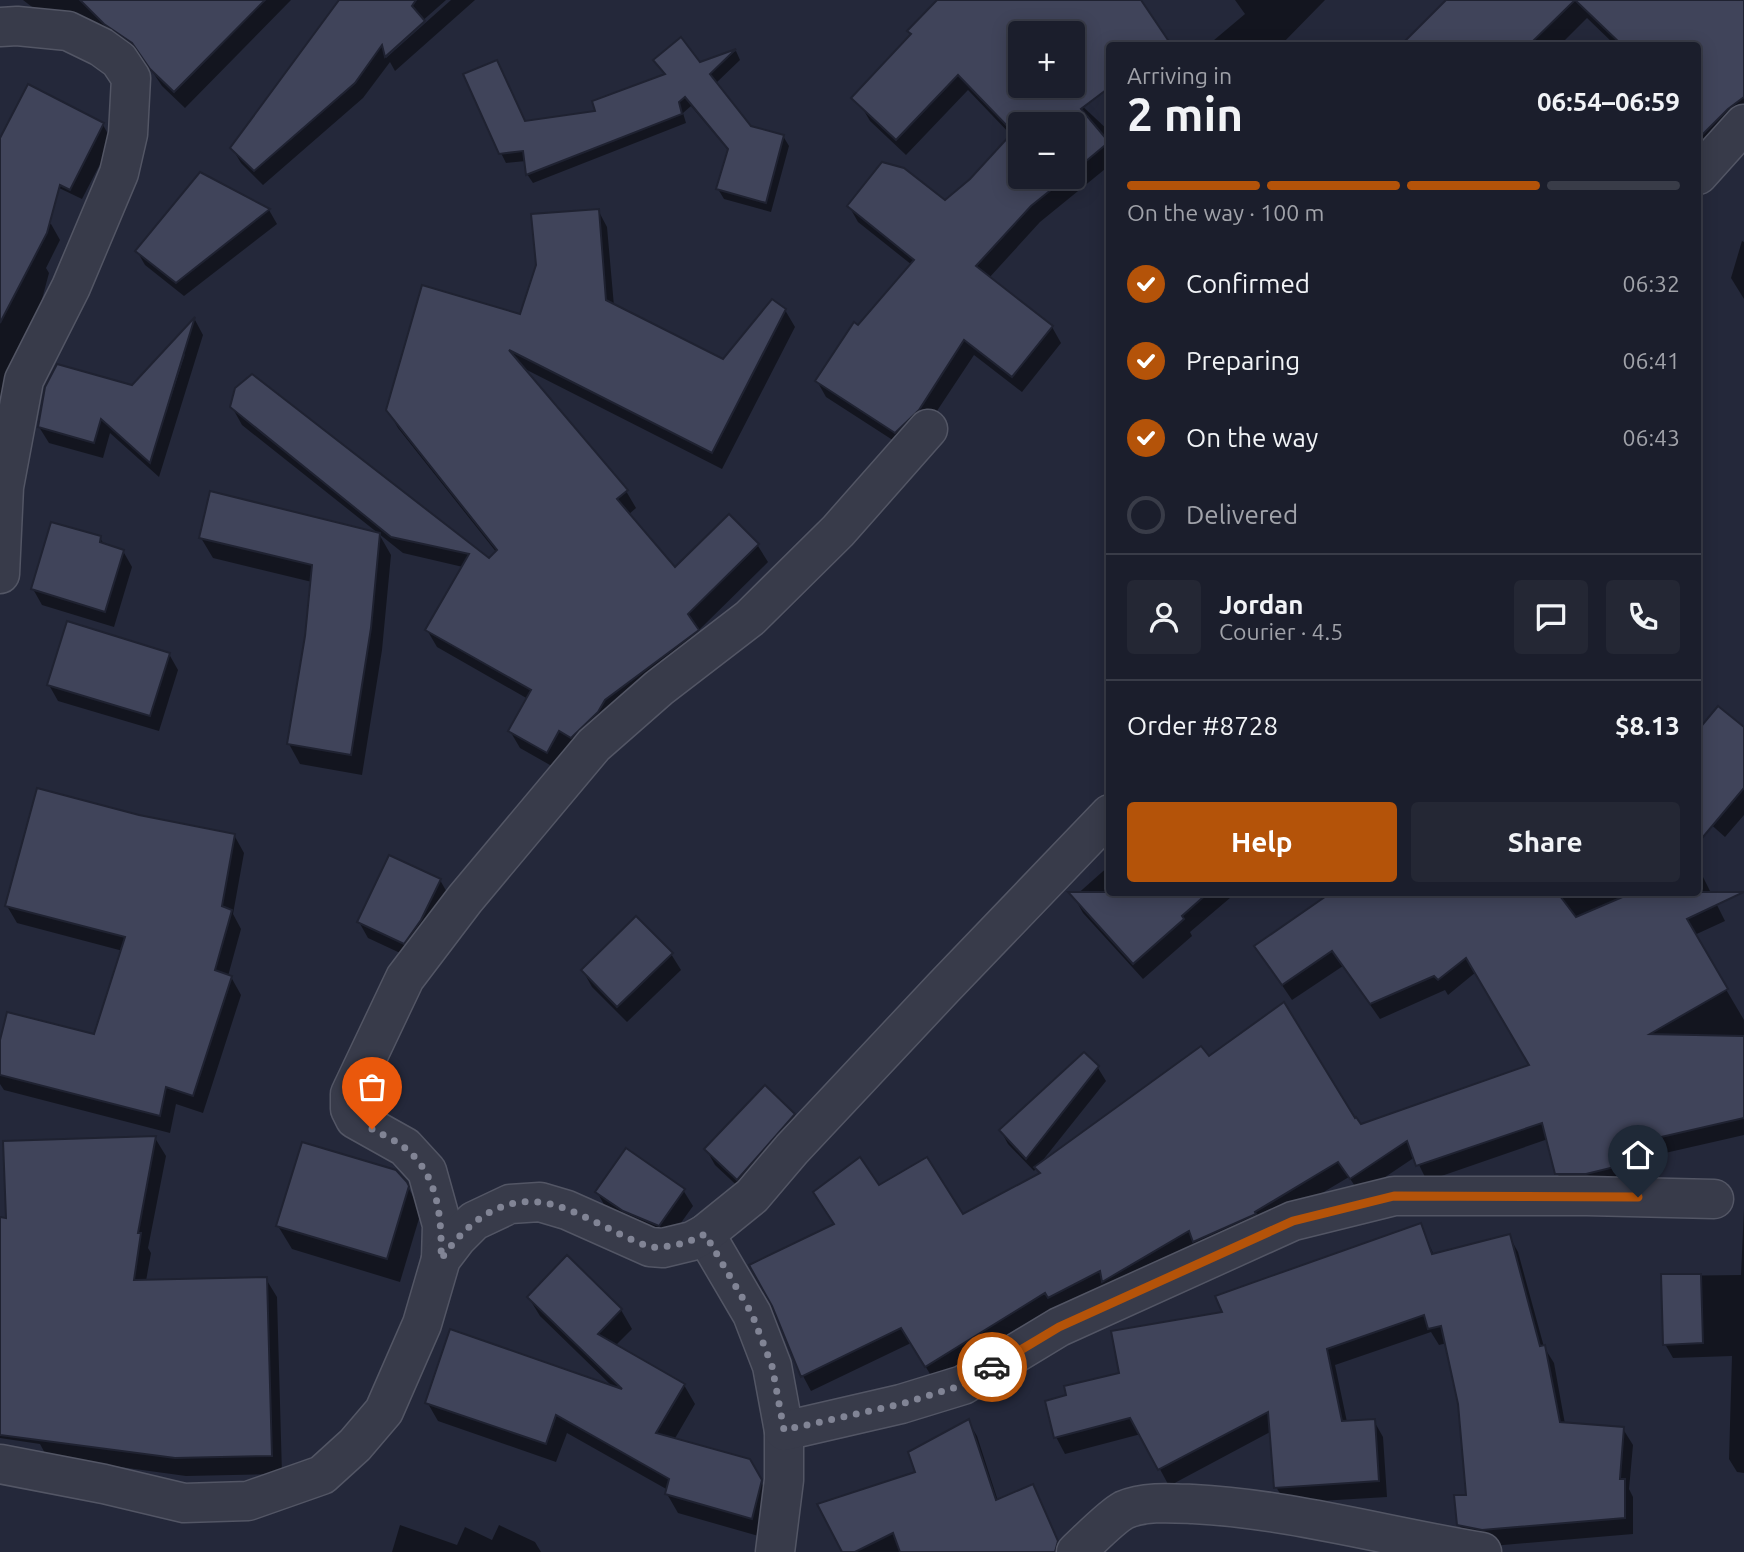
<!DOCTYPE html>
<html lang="en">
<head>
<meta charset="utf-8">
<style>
	:root { --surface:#1b1e2c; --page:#242734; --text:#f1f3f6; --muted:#a0a2a9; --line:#393c48; --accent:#b45309 }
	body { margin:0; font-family:Ubuntu,sans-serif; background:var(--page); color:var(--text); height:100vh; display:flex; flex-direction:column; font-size:26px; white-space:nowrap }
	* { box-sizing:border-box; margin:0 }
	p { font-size:23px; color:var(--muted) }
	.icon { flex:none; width:38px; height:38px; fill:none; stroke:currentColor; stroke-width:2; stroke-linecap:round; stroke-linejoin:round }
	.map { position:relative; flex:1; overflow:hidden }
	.side { position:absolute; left:1106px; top:42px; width:595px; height:854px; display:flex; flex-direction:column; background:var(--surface); border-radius:7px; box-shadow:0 4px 18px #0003,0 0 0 2px var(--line) }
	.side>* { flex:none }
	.tools { position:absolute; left:1008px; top:21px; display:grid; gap:14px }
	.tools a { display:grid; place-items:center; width:77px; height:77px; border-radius:7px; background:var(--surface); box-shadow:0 4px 18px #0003,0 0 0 2px var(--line); font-size:35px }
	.pin { position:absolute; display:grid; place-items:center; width:60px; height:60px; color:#fff; margin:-72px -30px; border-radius:50% 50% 50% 0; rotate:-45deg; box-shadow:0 0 7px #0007 }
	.pin .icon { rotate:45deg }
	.courier { position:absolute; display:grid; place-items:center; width:70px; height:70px; margin:-35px; border:5px solid #b45309; border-radius:50%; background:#fff; color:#222; box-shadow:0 2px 9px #0007 }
	.headline em { font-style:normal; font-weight:600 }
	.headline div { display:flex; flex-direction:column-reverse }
	.headline { display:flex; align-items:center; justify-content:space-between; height:119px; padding:0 21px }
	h1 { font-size:46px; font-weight:600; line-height:52px }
	.bar { display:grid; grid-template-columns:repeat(4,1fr); gap:10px 7px; align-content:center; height:84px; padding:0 21px }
	.bar i { height:9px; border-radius:5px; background:var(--line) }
	.bar .on { background:var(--accent) }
	.bar p { grid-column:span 4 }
	.line { display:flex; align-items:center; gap:18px; padding:0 21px; border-top:2px solid var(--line) }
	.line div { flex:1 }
	.round { display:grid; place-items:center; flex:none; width:74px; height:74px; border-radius:7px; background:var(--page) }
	ol { padding:0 21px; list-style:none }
	li { display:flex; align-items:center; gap:21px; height:77px }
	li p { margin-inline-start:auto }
	li .icon { padding:7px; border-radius:50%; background:var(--accent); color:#fff; stroke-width:4 }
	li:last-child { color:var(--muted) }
	li i { width:38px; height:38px; border:4px solid var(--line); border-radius:50% }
	.primary-button { display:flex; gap:14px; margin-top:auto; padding:14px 21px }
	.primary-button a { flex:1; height:80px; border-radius:7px; background:var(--accent); color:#fff; font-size:28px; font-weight:600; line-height:80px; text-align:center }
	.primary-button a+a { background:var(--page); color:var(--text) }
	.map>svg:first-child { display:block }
	.shadow { fill:#0007; fill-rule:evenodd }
	.building { fill:#40445a; stroke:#1f2231; stroke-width:2; fill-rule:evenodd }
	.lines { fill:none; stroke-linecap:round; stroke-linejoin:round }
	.street-casing { stroke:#535665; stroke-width:41 }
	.street { stroke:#383b4a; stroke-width:38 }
	.done { stroke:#818495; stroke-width:7; stroke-dasharray:0 12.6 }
	.route { stroke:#b45309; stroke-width:9 }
</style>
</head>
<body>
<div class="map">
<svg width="1744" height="1552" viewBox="0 0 1744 1552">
	<rect width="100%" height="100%" fill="#24283a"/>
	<g class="shadow">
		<polygon points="23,0 291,0 185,108 162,86 144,59 125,46 64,11 53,23"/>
		<polygon points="341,0 446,0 386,53 386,58 451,0 475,0 395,71 390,62 363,98 263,185 241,163 232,148"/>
		<path d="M940,0H972L1020,46V86H1061L1110,132V165L1040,222L989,278L1052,327L1061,343L1022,392L974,355L927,426L905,448L826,397L817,381L859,327L912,265L858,222L849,206L948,205L1012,136L968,90L906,155L870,121L860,104ZM1020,124H1073V177H1020Z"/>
		<polygon points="1235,0 1325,0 1280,46 1207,46 1245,14"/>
		<polygon points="1455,0 1744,0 1744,125 1698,175 1698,46 1616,46 1587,18 1559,46 1403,46"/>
		<polygon points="736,51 740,60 715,84 750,127 783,136 789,146 771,212 724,199 718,189 729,151 691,106 683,113 686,123 533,183 527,174 526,161 506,163 501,153 525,123 598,112 666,76 655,60 700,64"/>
		<polygon points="103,125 112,141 82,199 7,163 0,152 0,142"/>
		<polygon points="200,175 269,210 277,224 184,296 145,265 137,251"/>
		<polygon points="0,210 51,224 60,240 46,268 49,273 25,363 9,402 0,400"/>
		<polygon points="598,210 607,227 614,306 724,362 785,310 795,327 722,469 521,367 626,491 636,508 628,515 675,569 729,517 758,546 768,562 698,631 707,647 557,769 520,748 510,731 528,699 437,647 427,630 463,567 403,553 242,425 232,407 489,561 497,553 398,428 388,410 521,316"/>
		<polygon points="1742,241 1744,242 1744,299 1731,278"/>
		<path d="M195,320L203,335L159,477L110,433L103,458L49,443L39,427L133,387ZM185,354L159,434L156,432L179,359Z"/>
		<polygon points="379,534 391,555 382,650 362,775 300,764 289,744 307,636 312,582 213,558 201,538"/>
		<polygon points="100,538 105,546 123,551 132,567 114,627 42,605 33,589"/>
		<polygon points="169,654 178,670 159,731 58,701 49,685"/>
		<polygon points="1719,708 1744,730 1744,815 1725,837 1698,813 1698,733"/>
		<polygon points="139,817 234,835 244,853 233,914 241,929 228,976 231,977 241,995 203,1113 176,1104 170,1133 4,1090 0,1084 0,1048 95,1036 123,951 17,923 7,906"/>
		<polygon points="1110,865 1110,892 1237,892 1190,932 1192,936 1143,979 1083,913 1074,897"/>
		<polygon points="1702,875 1725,921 1664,949 1711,964 1744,1020 1744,1135 1630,1161 1635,1179 1566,1189 1557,1173 1548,1139 1427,1181 1415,1157 1360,1194 1349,1177 1263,1228 1059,1313 1055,1307 935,1382 911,1343 811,1391 803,1376 836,1225 879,1187 962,1216 1040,1175 1036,1168 1034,1171 1008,1144 1001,1131 1084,1054 1098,1068 1106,1081 1039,1165 1208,1058 1354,1121 1360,1126 1531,1066 1476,972 1448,995 1445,990 1380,1019 1343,966 1292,1000 1256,947 1324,900 1317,892 1615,892 1624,908 1698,892 1698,877"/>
		<polygon points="440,880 449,896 413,959 368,938 359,922"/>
		<polygon points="671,954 681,970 627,1022 592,987 583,971"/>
		<polygon points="794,1115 803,1131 747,1195 715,1165 706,1149"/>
		<polygon points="155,1138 166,1156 148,1248 151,1253 146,1281 266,1279 277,1297 282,1474 186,1476 47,1457 40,1444 0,1438 0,1219 8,1220"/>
		<polygon points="406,1183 421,1212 400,1282 292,1249 278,1226"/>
		<polygon points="683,1190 693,1206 668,1241 606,1208 597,1192"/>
		<polygon points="1744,1209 1744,1473 1737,1472 1729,1459 1732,1356 1673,1358 1665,1344 1662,1276 1741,1275"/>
		<polygon points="1422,1230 1434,1255 1509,1236 1518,1252 1544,1347 1554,1363 1565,1424 1623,1429 1633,1445 1629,1489 1633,1497 1633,1534 1492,1546 1469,1541 1459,1525 1468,1497 1460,1404 1447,1343 1439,1345 1431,1332 1335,1365 1347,1422 1374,1421 1383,1437 1387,1497 1286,1503 1276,1487 1272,1431 1169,1486 1141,1434 1065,1454 1056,1437 1121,1375 1225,1313"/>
		<polygon points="567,1258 621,1310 632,1329 615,1346 684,1385 695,1404 674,1440 748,1460 772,1501 762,1537 678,1513 667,1494 668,1490 567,1433 556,1462 438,1421 427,1402 614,1388 540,1316 529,1298"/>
		<polygon points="968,1421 977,1436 998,1501 1032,1486 1063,1552 841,1552 840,1545"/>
		<polygon points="400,1525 457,1545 465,1527 492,1540 499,1525 535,1542 541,1552 392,1552"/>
	</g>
	<g class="building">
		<polygon points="80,0 265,0 174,92 150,69 132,43 104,24"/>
		<polygon points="339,0 416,0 412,6 425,21 385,57 382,45 355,83 254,171 230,148"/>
		<path d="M937,0H1141L1172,46H1110V87L1081,109L1109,142L1073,172V124H1020V177H1067L1031,206L976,266L1053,326L1012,377L964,340L919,410L895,433L815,381L854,322L858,325L914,260L847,206L882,162L904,168L945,200L970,179L1013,132L958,75L896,140L851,98L911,34L907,31ZM1020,33H1073V86H1020Z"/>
		<polygon points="1446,0 1744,0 1744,97 1728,109 1698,139 1698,46 1623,46 1575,0 1528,46 1400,46"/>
		<polygon points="681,37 700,62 736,49 710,74 751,126 784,135 766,203 716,189 728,149 685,97 679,102 682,114 526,175 523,151 499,154 463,74 497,60 525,121 595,111 592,101 665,74 653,60"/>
		<polygon points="28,84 104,123 70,190 60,185 47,233 0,323 0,138"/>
		<polygon points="200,172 270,209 176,283 135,251"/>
		<polygon points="599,209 606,300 723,359 772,299 786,309 712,453 509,350 628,490 617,499 675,567 729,514 759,544 688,614 699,630 605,700 598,712 571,738 559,731 547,753 508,731 531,690 425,630 469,554 391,537 230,407 235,388 252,374 489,558 497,550 386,410 422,285 520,314 536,265 531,214"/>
		<polygon points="195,317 150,463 101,419 94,443 38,427 45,387 57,364 132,385"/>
		<polygon points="210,491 380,533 371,628 351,755 287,744 305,636 312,565 199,538"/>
		<polygon points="51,522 101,536 100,542 124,550 105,612 31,589"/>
		<polygon points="67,621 170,653 150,716 47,685"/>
		<polygon points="1718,706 1744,727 1744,788 1698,843 1698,730"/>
		<polygon points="37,788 139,815 235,834 222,906 232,910 215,970 232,976 193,1096 166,1087 160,1116 0,1075 0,1040 7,1012 94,1034 125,937 5,906"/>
		<polygon points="389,855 441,879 421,920 404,944 357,922"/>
		<polygon points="1068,892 1209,892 1182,916 1184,919 1133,964"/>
		<polygon points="1332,892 1557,892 1576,917 1634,892 1744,892 1687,919 1728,989 1650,1034 1744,1036 1744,1118 1622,1146 1627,1164 1586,1174 1555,1174 1542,1123 1416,1166 1407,1141 1350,1179 1338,1162 1255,1212 1256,1214 1193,1242 1189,1231 1102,1282 1100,1271 1048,1298 1045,1293 925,1367 901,1328 801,1377 772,1306 749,1265 834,1224 813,1192 860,1157 879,1185 927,1157 963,1214 1040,1173 1034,1167 1201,1046 1209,1056 1284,1002 1355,1118 1356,1117 1361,1124 1529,1065 1466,958 1438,980 1434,976 1370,1004 1332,951 1282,985 1254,946"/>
		<polygon points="636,916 673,953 617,1007 581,970"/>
		<polygon points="1084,1052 1099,1066 1026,1159 999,1130"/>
		<polygon points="765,1085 795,1114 737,1180 704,1149"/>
		<polygon points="156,1136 138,1233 141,1233 134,1280 267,1277 272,1456 175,1458 0,1435 0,1217 6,1218 3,1141"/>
		<polygon points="302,1142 396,1170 407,1182 409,1186 387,1259 276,1226"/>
		<polygon points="626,1148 685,1189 659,1226 623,1211 595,1192"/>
		<polygon points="1421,1223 1432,1254 1510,1234 1540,1346 1545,1345 1560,1422 1624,1427 1620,1479 1625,1479 1625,1518 1482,1530 1457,1525 1454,1495 1466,1495 1458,1404 1441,1326 1428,1329 1424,1315 1327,1349 1342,1421 1375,1419 1379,1481 1274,1488 1268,1412 1158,1470 1130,1418 1054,1438 1045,1401 1066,1395 1064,1386 1119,1373 1111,1331 1222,1312 1215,1296"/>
		<polygon points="567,1255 622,1309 598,1334 685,1384 656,1433 750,1459 762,1480 752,1519 665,1494 669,1479 556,1415 546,1444 425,1403 450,1329 622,1389 527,1297"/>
		<polygon points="1661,1274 1701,1274 1703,1343 1663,1345"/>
		<polygon points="969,1419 996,1500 1033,1484 1058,1541 1055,1552 900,1552 893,1533 855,1552 842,1552 817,1504 915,1472 908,1452"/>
	</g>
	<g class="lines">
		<g class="street-casing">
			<g id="street">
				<polyline points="0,27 17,26 68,31 101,47 119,60 131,78 128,134 119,173 71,287 24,380 4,487 0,574"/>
				<polyline points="1698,175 1744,124"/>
				<polyline points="705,1234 752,1314 772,1366 784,1431 784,1480 775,1552"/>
				<polyline points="441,1259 442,1225 427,1171 405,1147 355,1119 350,1109 350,1094 405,978 465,899 594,745 659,688 750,618 838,531 928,429"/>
				<polyline points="784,1431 901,1404 963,1385 1059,1327 1293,1221 1394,1196 1587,1196 1714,1199"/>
				<polyline points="0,1464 104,1484 184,1503 248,1501 322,1475 355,1445 384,1411 422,1324 441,1259 457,1238 474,1221 510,1204 540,1202 567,1210 650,1247 663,1248 692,1241 705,1234 752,1196 792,1149 943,988 1110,814"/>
				<path d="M1076,1552C1088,1541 1111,1517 1124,1510C1144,1501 1171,1503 1193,1504C1290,1509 1385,1536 1482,1552"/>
			</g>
		</g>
		<use href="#street" class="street"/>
	</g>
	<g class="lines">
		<path class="done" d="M372,1129C382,1135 396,1140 405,1148C439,1175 442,1220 441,1259C465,1226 495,1198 539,1202C572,1205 617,1236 650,1247C670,1248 688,1243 705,1234L752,1314L772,1366L784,1430L901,1404L963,1385L992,1367"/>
		<polyline class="route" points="992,1367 1059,1327 1293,1221 1394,1196 1638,1197"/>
	</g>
</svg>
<div class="tools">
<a>+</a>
<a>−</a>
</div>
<div class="pin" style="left:372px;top:1129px;background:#ea580c"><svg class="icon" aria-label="bag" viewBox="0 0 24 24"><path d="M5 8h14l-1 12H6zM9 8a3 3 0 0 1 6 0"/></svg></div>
<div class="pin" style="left:1638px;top:1197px;background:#1f2937"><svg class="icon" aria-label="home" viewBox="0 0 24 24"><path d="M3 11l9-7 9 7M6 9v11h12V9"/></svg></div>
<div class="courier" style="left:992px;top:1367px"><svg class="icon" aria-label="car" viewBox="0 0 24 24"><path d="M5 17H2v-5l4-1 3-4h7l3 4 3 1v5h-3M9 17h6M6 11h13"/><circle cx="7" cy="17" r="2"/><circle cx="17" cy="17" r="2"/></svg></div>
<section class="side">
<div class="headline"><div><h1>2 min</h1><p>Arriving in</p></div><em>06:54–06:59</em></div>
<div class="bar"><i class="on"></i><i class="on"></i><i class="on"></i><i></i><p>On the way · 100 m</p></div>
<ol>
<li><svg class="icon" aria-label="check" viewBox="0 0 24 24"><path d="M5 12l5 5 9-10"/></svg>Confirmed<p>06:32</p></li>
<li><svg class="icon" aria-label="check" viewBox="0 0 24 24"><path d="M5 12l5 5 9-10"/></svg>Preparing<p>06:41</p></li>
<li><svg class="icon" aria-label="check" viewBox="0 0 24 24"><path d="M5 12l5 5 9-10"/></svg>On the way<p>06:43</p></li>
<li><i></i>Delivered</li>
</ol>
<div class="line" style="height:126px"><a class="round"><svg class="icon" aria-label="person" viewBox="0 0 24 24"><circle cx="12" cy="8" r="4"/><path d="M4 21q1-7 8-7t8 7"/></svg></a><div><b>Jordan</b><p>Courier · 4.5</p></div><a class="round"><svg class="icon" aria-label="chat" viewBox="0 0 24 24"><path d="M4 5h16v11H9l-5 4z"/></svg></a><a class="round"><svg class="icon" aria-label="phone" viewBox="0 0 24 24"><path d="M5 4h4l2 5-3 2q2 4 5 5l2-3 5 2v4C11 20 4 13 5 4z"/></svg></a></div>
<div class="line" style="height:91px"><div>Order #8728</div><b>$8.13</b></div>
<div class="primary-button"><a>Help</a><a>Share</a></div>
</section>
</div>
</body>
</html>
